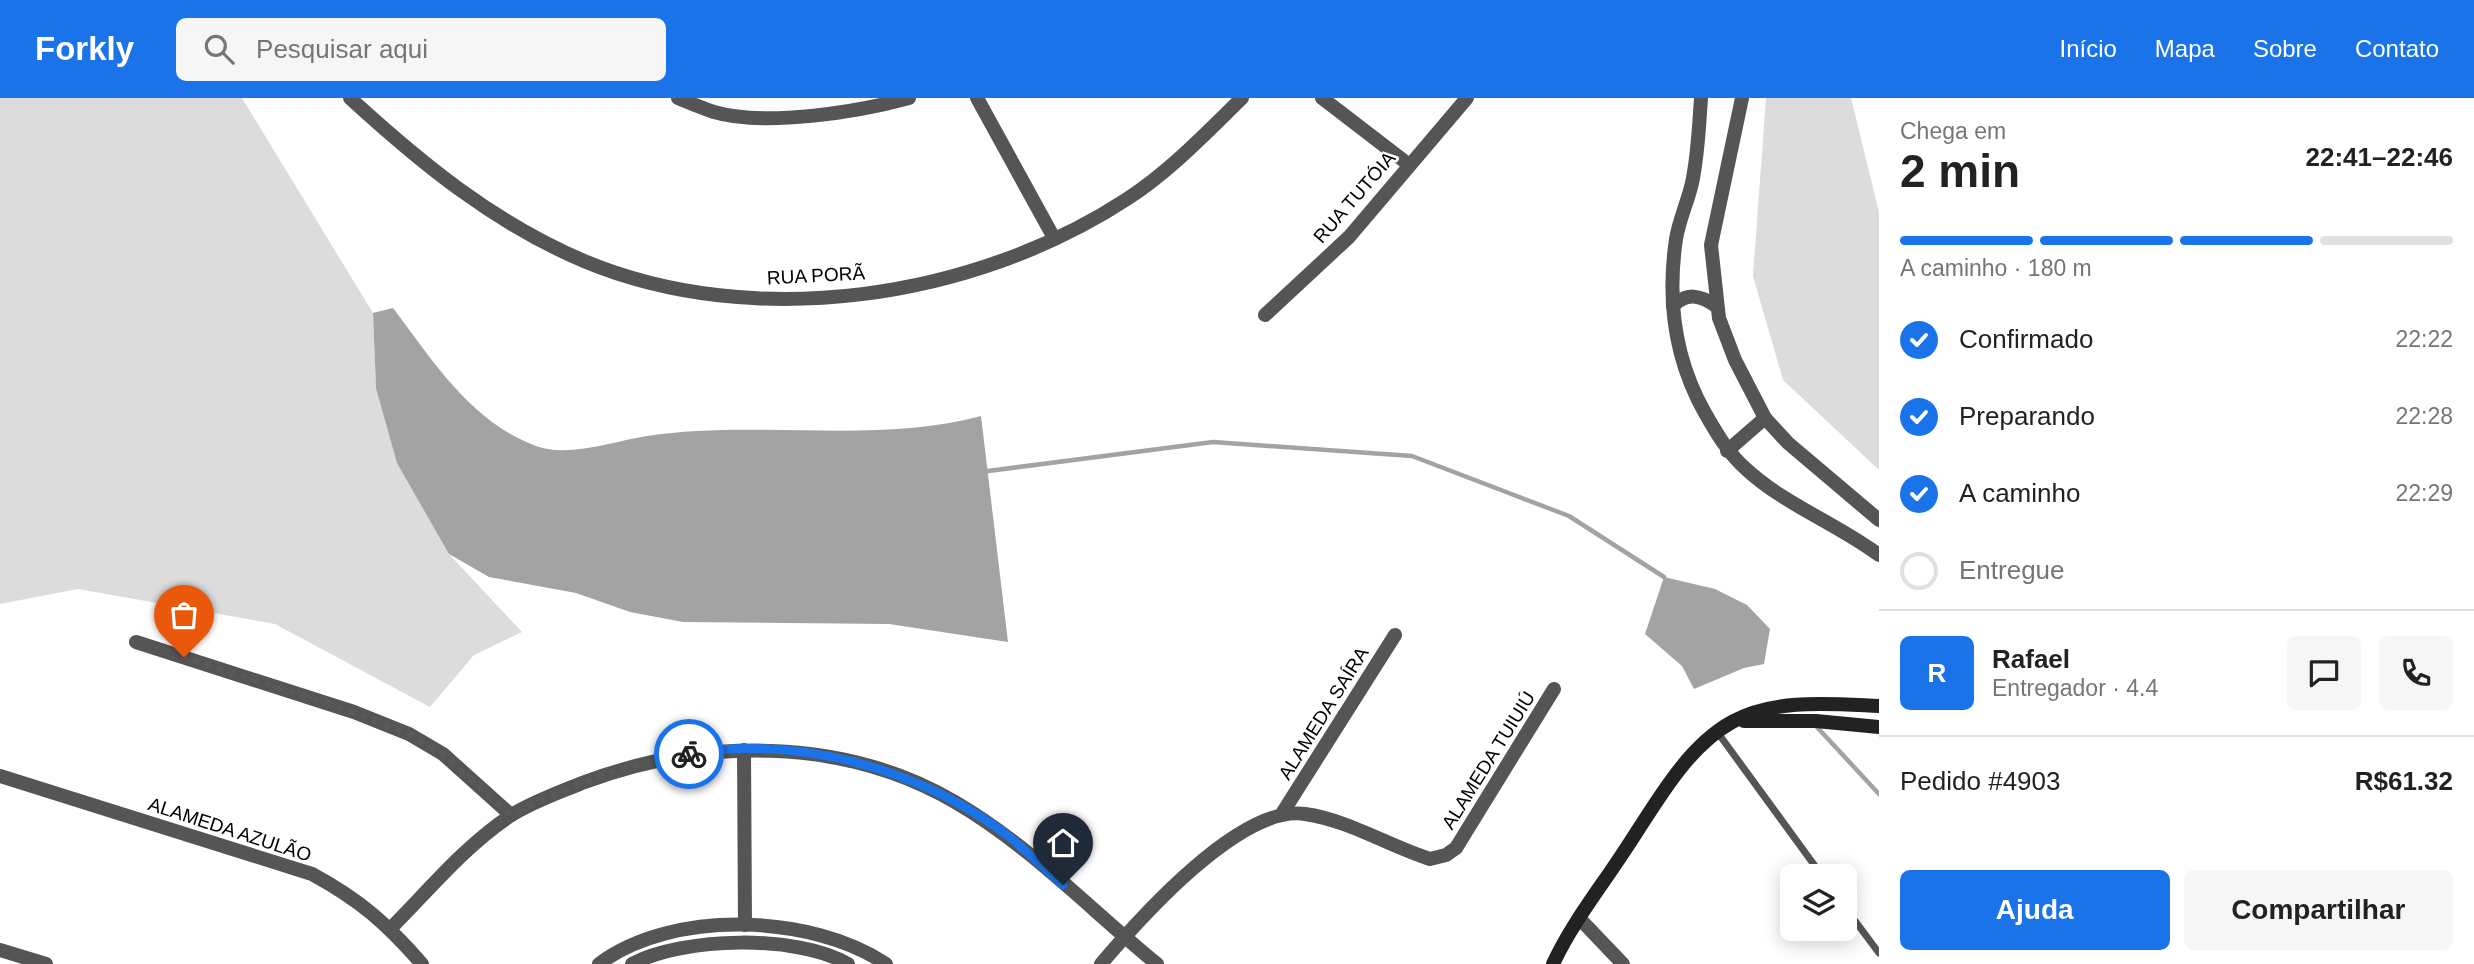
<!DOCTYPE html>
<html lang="pt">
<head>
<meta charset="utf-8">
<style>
	:root { --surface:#fff; --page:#f6f6f6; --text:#222; --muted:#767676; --line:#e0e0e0; --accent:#1a73e8 }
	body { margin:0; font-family:Helvetica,sans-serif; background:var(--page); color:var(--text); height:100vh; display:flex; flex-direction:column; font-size:26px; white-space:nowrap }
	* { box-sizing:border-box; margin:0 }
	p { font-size:23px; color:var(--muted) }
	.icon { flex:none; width:38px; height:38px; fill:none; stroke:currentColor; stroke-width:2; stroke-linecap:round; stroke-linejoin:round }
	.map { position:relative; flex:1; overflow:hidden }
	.drawer { display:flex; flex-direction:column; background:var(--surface); width:595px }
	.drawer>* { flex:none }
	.controls { position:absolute; left:1780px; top:766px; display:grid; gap:14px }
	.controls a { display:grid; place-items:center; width:77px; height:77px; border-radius:10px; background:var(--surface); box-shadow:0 4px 18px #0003; font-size:35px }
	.pin { position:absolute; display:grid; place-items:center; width:60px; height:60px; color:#fff; margin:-72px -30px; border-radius:50% 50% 50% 0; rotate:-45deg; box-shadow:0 0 7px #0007 }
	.pin .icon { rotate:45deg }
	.courier { position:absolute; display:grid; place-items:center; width:70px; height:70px; margin:-35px; border:5px solid #1a73e8; border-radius:50%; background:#fff; color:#222; box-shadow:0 2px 9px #0007 }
	.summary em { font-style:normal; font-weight:700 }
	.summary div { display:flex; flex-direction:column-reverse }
	.summary { display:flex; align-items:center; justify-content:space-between; height:119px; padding:0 21px }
	h1 { font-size:46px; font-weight:700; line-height:52px }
	.bar { display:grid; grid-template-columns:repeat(4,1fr); gap:10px 7px; align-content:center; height:84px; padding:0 21px }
	.bar i { height:9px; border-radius:5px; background:var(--line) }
	.bar .selected { background:var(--accent) }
	.bar p { grid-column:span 4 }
	.line { display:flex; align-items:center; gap:18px; padding:0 21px; border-top:2px solid var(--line) }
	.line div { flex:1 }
	.round { display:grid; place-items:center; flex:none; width:74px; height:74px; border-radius:10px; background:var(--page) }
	ol { padding:0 21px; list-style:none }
	li { display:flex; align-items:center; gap:21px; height:77px }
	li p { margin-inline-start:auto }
	li .icon { padding:7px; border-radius:50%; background:var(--accent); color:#fff; stroke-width:4 }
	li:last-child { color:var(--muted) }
	li i { width:38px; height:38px; border:4px solid var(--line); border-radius:50% }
	.cta { display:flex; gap:14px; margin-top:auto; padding:14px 21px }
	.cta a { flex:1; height:80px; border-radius:10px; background:var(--accent); color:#fff; font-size:28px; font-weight:700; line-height:80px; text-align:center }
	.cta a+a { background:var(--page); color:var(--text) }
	header { display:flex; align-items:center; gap:42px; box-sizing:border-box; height:98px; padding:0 35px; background:var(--accent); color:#fff }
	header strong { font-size:33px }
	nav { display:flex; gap:38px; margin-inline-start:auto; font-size:24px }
	.search { width:490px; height:63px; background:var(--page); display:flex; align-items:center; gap:18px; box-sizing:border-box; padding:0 24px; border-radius:10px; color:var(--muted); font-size:26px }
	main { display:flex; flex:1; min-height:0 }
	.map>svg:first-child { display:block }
	.green { fill:#dcdcdc }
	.water { fill:#a3a3a3 }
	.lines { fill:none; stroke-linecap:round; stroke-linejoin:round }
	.stream { stroke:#a3a3a3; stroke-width:4.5 }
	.service { stroke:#555; stroke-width:7 }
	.minor { stroke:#555; stroke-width:14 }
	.tertiary { stroke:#555; stroke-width:14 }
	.secondary { stroke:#222; stroke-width:14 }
	.done { stroke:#595959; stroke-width:7; stroke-dasharray:0 12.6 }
	.route { stroke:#1a73e8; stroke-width:9 }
	.labels { text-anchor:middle; stroke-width:5; stroke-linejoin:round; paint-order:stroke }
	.street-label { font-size:19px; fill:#000; stroke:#fff }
</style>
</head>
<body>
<header>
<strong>Forkly</strong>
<div class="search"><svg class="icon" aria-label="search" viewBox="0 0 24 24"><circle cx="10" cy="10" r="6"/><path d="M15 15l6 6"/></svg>Pesquisar aqui</div>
<nav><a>Início</a><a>Mapa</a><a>Sobre</a><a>Contato</a></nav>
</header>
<main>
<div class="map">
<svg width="1879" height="866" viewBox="0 0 1879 866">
	<rect width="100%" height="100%" fill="#fff"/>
	<g class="green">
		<polygon points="0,0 242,0 373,215 376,290 449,456 522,534 474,557 430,609 275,526 78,491 0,506"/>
		<polygon points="1766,0 1851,0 1879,114 1879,372 1783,282 1753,178"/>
	</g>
	<g class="water">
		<path d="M393,210C433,263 471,324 536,348C569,360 614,343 647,338C757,321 872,347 981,318L1008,544L889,526L683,524L630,514L576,495L489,479L449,456L397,365L376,290L373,215Z"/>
		<polygon points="1664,479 1715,491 1747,507 1770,531 1764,566 1744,570 1694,591 1682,568 1645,536"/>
	</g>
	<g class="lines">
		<g class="stream">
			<polyline points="988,373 1213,344 1412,358 1569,418 1664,479"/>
			<polyline points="1816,628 1879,696"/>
		</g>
		<g class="service">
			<polyline points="1718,635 1823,779"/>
			<polyline points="1844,808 1879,855"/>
		</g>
		<g class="minor">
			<path d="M350,0C421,65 494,125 584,163C754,234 974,201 1127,101C1170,73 1205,36 1242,0"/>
			<path d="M678,0C690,5 702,10 714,14C765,29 858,14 909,0"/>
			<polyline points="977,0 1054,140"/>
			<polyline points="1322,0 1408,66"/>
			<polyline points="1265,217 1349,139 1467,0"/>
			<polyline points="136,544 354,614 409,636 443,656 511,717"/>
			<polyline points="744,652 745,827"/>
			<path d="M0,678L312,776C360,802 386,825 422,866"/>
			<polyline points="1283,714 1395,537"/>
			<polyline points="1579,820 1623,866"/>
			<path d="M391,830C428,793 466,747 510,718C532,704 558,695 582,685C702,640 842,638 955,704C1029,747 1091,812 1157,866"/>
			<polyline points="0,852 46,866"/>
			<path d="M599,866C672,811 812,816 886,866"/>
			<path d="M632,866C683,839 797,836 848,866"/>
			<path d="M1101,866C1140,820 1241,706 1305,716C1348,722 1389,748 1430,761L1446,757L1456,750L1554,591"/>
		</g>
		<g class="tertiary">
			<path d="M1701,0C1699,28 1698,57 1692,85C1688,103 1679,122 1676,141C1667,202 1675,262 1705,315C1717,336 1728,355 1746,371C1785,407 1836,425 1879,457"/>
			<polyline points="1742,0 1711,147 1719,220 1735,262 1765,320 1788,345 1879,422"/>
			<path d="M1673,208C1687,194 1700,197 1716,208"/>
			<polyline points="1727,353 1765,320"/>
		</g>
		<g class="secondary">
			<polyline points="1744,623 1816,623 1879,629"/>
			<path d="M1553,866C1571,827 1598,793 1621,758C1652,713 1683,651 1732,624C1774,600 1833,606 1879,608"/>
		</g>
	</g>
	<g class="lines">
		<path class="done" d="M184,559L354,614L409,636L443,656L511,717C568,688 626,666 689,656"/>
		<path class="route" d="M689,656C798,637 915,670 1003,734C1024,750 1043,769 1063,787"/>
	</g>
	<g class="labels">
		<g class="street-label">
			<text transform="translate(1354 99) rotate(-49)" y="7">RUA TUTÓIA</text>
			<text transform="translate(816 177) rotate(-3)" y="7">RUA PORÃ</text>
			<text transform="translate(1323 615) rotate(-58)" y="7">ALAMEDA SAÍRA</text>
			<text transform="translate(1488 662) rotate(-58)" y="7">ALAMEDA TUIUIÚ</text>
			<text transform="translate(230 731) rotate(18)" y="7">ALAMEDA AZULÃO</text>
		</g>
	</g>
</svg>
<div class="controls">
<a><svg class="icon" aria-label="layers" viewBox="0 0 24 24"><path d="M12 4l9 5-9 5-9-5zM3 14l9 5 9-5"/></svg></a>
</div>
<div class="pin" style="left:184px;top:559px;background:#ea580c"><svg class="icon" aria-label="bag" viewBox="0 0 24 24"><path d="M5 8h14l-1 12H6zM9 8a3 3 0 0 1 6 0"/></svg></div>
<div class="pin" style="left:1063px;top:787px;background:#1f2937"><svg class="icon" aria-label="home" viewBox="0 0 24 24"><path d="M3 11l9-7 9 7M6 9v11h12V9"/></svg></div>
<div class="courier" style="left:689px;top:656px"><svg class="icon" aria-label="bike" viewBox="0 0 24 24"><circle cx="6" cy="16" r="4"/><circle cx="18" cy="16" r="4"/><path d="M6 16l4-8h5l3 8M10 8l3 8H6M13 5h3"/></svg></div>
</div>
<section class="drawer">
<div class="summary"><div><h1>2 min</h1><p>Chega em</p></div><em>22:41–22:46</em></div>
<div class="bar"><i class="selected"></i><i class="selected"></i><i class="selected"></i><i></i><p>A caminho · 180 m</p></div>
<ol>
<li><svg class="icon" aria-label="check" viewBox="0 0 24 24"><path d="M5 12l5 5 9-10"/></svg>Confirmado<p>22:22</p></li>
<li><svg class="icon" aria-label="check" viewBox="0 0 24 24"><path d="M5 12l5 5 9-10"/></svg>Preparando<p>22:28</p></li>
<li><svg class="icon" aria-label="check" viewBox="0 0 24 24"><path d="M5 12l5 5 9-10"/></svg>A caminho<p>22:29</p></li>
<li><i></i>Entregue</li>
</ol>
<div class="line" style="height:126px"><b class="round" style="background:var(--accent);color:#fff">R</b><div><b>Rafael</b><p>Entregador · 4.4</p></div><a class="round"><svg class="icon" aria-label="chat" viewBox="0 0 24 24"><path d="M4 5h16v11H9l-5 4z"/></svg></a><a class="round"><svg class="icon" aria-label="phone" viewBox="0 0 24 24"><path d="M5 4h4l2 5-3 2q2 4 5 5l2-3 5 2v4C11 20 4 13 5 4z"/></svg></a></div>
<div class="line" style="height:91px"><div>Pedido #4903</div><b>R$61.32</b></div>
<div class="cta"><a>Ajuda</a><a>Compartilhar</a></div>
</section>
</main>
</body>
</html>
